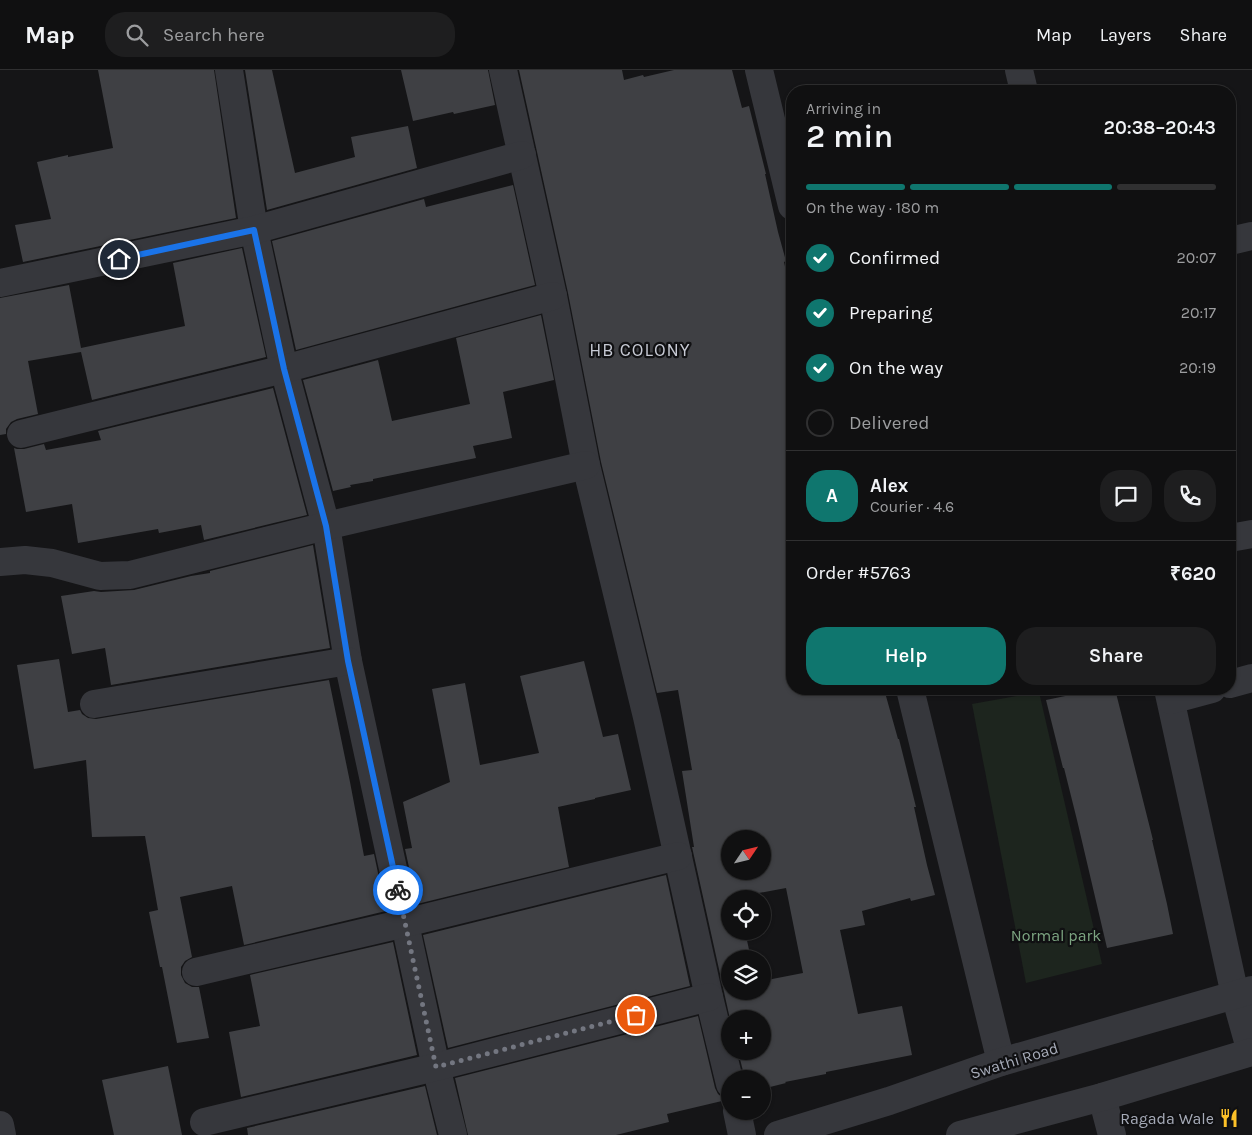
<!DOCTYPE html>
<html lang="en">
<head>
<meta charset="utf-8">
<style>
	:root { --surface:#101011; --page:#1e1e1f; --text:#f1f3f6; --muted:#9c9d9f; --line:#303031; --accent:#0f766e }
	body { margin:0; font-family:Karla,sans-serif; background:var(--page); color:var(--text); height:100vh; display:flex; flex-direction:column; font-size:19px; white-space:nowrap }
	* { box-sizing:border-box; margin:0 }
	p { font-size:16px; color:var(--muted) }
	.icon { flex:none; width:28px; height:28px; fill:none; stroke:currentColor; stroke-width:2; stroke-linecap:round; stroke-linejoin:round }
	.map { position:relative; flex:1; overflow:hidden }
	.side { position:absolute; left:786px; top:15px; width:450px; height:610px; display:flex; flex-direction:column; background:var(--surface); border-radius:20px; box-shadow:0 1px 4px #0004,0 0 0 1px var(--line) }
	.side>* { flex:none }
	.needle { width:32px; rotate:55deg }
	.buttons { position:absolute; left:721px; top:760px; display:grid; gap:10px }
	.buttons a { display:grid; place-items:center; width:50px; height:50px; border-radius:50%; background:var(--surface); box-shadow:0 1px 4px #0004,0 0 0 1px var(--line); font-size:25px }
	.pin { position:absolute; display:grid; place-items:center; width:42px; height:42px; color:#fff; margin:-21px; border:2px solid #fff; border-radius:50%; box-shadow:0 1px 5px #0007 }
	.courier { position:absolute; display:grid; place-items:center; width:50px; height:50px; margin:-25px; border:4px solid #1a73e8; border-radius:50%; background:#fff; color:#222; box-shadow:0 1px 6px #0007 }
	.headline em { font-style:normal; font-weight:600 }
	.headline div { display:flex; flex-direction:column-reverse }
	.headline { display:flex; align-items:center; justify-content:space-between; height:85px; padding:0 20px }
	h1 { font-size:32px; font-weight:600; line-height:38px }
	.bar { display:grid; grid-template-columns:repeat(4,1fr); gap:8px 5px; align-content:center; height:60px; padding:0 20px }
	.bar i { height:6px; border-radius:4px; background:var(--line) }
	.bar .active { background:var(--accent) }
	.bar p { grid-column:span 4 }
	.line { display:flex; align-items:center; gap:12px; padding:0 20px; border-top:1px solid var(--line) }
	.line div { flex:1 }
	.round { display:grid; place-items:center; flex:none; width:52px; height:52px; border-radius:20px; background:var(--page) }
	ol { padding:0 20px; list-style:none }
	li { display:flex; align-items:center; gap:15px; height:55px }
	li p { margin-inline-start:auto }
	li .icon { padding:5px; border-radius:50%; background:var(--accent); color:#fff; stroke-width:4 }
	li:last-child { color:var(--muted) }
	li i { width:28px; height:28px; border:2px solid var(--line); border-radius:50% }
	.action { display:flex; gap:10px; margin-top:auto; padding:10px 20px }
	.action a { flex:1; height:58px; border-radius:20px; background:var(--accent); color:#fff; font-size:20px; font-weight:600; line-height:58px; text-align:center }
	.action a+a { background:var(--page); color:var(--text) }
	header { display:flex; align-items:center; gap:30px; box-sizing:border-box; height:70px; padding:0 25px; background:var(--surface); border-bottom:1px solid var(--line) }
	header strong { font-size:24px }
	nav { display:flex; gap:28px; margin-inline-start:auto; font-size:18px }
	.search { width:350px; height:45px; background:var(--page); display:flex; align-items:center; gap:12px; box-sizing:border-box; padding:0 18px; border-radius:20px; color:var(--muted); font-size:19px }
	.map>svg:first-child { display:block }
	.green { fill:#1d251e }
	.building { fill:#3f4044; fill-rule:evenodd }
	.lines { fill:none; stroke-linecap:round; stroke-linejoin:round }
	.minor { stroke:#36373c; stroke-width:28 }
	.done { stroke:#737680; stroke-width:5; stroke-dasharray:0 9 }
	.route { stroke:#1a73e8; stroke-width:6 }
	.labels { text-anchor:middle; stroke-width:4.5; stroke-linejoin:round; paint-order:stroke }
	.park-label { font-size:16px; fill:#7ca481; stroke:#101012 }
	.street-label { font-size:16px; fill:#a6abb8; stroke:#101012 }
	.poi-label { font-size:16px; fill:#a6abb8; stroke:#101012; text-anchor:end }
	.neighbourhood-label { font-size:18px; letter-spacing:1px; fill:#c7cad4; stroke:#101012 }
</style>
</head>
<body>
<header>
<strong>Map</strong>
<div class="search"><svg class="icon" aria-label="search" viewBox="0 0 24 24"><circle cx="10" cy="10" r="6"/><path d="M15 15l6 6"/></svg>Search here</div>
<nav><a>Map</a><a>Layers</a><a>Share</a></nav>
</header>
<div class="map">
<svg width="1252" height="1065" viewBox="0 0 1252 1065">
	<rect width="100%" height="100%" fill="#151517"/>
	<polygon class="green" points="1039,622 1102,894 1026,913 972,634"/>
	<g class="building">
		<polygon points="98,0 214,0 236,148 23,192 15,155 51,149 37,92 68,85 68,87 113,78"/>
		<polygon points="245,0 272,0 295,103 355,87 351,67 408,56 417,98 267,140"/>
		<polygon points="401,0 488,0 495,35 454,44 453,42 413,51"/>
		<path d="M519,0H622L624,10L643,5L644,7L674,0H732L742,38L749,36L766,104H765L778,162L786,191L784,192L792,228V370L786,372L792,405V619H884L898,669H899L916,737H914L927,795L935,825L911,831L910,828L862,841L865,855L840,860L858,944L902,936L912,985L826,1002V1004L785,1012L786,1013L762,1019V1009H745L738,981H762V949H730L692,777H694L682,701L692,700L678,620L657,623L601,392L568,223ZM730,769H762V801H730ZM786,818L803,903L762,911V921H730V889H751L745,861H730V829H737V827Z"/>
		<polygon points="513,115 535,215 296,280 272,171 424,129 426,137"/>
		<polygon points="242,178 266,287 92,330 81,282 28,291 38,344 17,349 11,352 6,359 6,364 0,365 0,228 69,215 81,278 185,256 173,193"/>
		<polygon points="541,245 554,310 503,322 512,368 473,376 476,388 373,409 373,411 350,415 351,417 333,421 303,310 378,290 392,351 470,334 456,268"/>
		<polygon points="273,318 307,445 204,470 201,455 159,463 158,459 78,473 72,434 26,442 14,378 17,379 24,379 44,374 46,380 101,370 98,361"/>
		<polygon points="313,475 330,578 111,615 105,578 72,584 61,526 94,521 101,522 134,520 191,506 210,503 210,501"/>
		<polygon points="59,589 68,642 80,640 82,644 88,648 96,649 329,610 350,712 364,786 374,784 386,841 244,875 232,816 180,827 192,887 185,891 181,897 181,905 185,913 192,917 199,917 209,968 177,973 162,897 160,897 149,842 158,840 145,766 92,767 86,690 34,699 17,595"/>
		<polygon points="584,591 603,667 618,664 631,720 595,728 595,729 558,737 569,797 417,834 405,779 412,778 403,732 450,712 432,619 465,613 480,695 539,683 520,606"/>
		<polygon points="1099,619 1115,619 1153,770 1152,770 1167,834 1173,864 1107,878 1077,750 1064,698 1063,698 1046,630"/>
		<polygon points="666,805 690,916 448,978 423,865"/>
		<polygon points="393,872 417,985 241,1027 229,962 260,956 250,905"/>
		<polygon points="698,946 715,1018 718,1024 723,1028 721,1028 722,1031 667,1044 669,1052 616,1065 468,1065 455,1008"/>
		<polygon points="168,996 182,1065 114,1065 102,1010"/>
		<polygon points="425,1016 437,1065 248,1065 247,1058"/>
	</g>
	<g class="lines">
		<g class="minor">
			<polyline points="229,0 254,160 284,299 326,456 348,591 436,997 453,1065"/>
			<polyline points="503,0 553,226 586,395 647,647 709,927 730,1014"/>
			<polyline points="759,0 792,136"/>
			<polyline points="1019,0 1024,21"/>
			<polyline points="1230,171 1252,166"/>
			<polyline points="0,213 254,160 522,85"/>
			<polyline points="21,364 284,299 553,226"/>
			<polyline points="1230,468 1252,464"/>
			<polyline points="0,492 25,490 52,493 100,506 130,505 326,456 586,395"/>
			<polyline points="1230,614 1252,608"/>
			<polyline points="910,619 1001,992"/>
			<polyline points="1168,619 1235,925 1251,982"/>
			<polyline points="1171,630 1212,619"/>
			<polyline points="94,634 348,591"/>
			<polyline points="196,902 405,853 678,786"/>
			<polyline points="1102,1027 1112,1065"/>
			<polyline points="737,1041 742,1065"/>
			<polyline points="204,1052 436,997 709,927"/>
			<polyline points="0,1055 2,1065"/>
			<polyline points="778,1065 889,1031 1001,992 1252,920"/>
			<polyline points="960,1065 1102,1027 1252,982"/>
		</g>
	</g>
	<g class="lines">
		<polyline class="done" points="398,820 436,997 636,945"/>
		<polyline class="route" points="119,189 254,160 284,299 326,456 348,591 398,820"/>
	</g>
	<defs>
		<g id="restaurant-bare" transform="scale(1.5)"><path d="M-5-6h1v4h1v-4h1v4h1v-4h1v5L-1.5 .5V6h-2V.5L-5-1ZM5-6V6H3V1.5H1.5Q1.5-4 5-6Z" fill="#fcc028" stroke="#101012" stroke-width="2.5" paint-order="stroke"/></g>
	</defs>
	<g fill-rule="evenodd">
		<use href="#restaurant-bare" x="1229" y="1048"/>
	</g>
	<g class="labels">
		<g class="park-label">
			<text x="1056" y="871">Normal park</text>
		</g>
		<g class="street-label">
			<text transform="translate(1014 990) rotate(-17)" y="6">Swathi Road</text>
		</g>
		<g class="poi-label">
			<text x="1214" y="1054">Ragada Wale</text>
		</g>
		<g class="neighbourhood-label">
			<text x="640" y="286">HB COLONY</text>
		</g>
	</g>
</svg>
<div class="buttons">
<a><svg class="needle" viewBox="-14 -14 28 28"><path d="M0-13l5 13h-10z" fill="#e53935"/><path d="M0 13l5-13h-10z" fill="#9c9d9f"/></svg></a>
<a><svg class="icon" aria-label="locate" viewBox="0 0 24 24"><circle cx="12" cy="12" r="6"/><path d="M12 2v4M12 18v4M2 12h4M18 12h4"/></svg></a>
<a><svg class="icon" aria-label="layers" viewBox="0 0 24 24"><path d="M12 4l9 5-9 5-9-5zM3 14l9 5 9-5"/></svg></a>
<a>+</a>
<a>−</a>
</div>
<div class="pin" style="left:636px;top:945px;background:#ea580c"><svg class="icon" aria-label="bag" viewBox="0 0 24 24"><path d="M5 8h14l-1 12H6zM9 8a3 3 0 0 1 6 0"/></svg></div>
<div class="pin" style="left:119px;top:189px;background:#1f2937"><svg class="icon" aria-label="home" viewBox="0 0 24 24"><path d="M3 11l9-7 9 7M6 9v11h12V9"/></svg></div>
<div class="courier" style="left:398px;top:820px"><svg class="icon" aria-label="bike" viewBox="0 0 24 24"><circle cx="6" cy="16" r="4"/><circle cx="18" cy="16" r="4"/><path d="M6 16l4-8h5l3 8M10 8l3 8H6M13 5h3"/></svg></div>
<section class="side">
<div class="headline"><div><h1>2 min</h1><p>Arriving in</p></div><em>20:38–20:43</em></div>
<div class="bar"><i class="active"></i><i class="active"></i><i class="active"></i><i></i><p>On the way · 180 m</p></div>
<ol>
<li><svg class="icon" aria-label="check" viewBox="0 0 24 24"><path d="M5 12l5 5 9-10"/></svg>Confirmed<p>20:07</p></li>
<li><svg class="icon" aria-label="check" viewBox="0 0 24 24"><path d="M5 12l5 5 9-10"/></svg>Preparing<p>20:17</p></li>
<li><svg class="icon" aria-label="check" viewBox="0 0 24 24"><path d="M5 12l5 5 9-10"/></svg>On the way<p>20:19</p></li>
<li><i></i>Delivered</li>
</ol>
<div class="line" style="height:90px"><b class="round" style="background:var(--accent);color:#fff">A</b><div><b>Alex</b><p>Courier · 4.6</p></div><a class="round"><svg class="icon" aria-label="chat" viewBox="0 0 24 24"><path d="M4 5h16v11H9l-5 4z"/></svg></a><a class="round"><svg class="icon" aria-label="phone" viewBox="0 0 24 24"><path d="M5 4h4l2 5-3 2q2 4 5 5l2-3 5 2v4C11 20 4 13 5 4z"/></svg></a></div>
<div class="line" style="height:65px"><div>Order #5763</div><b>₹620</b></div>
<div class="action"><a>Help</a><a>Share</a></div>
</section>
</div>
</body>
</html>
